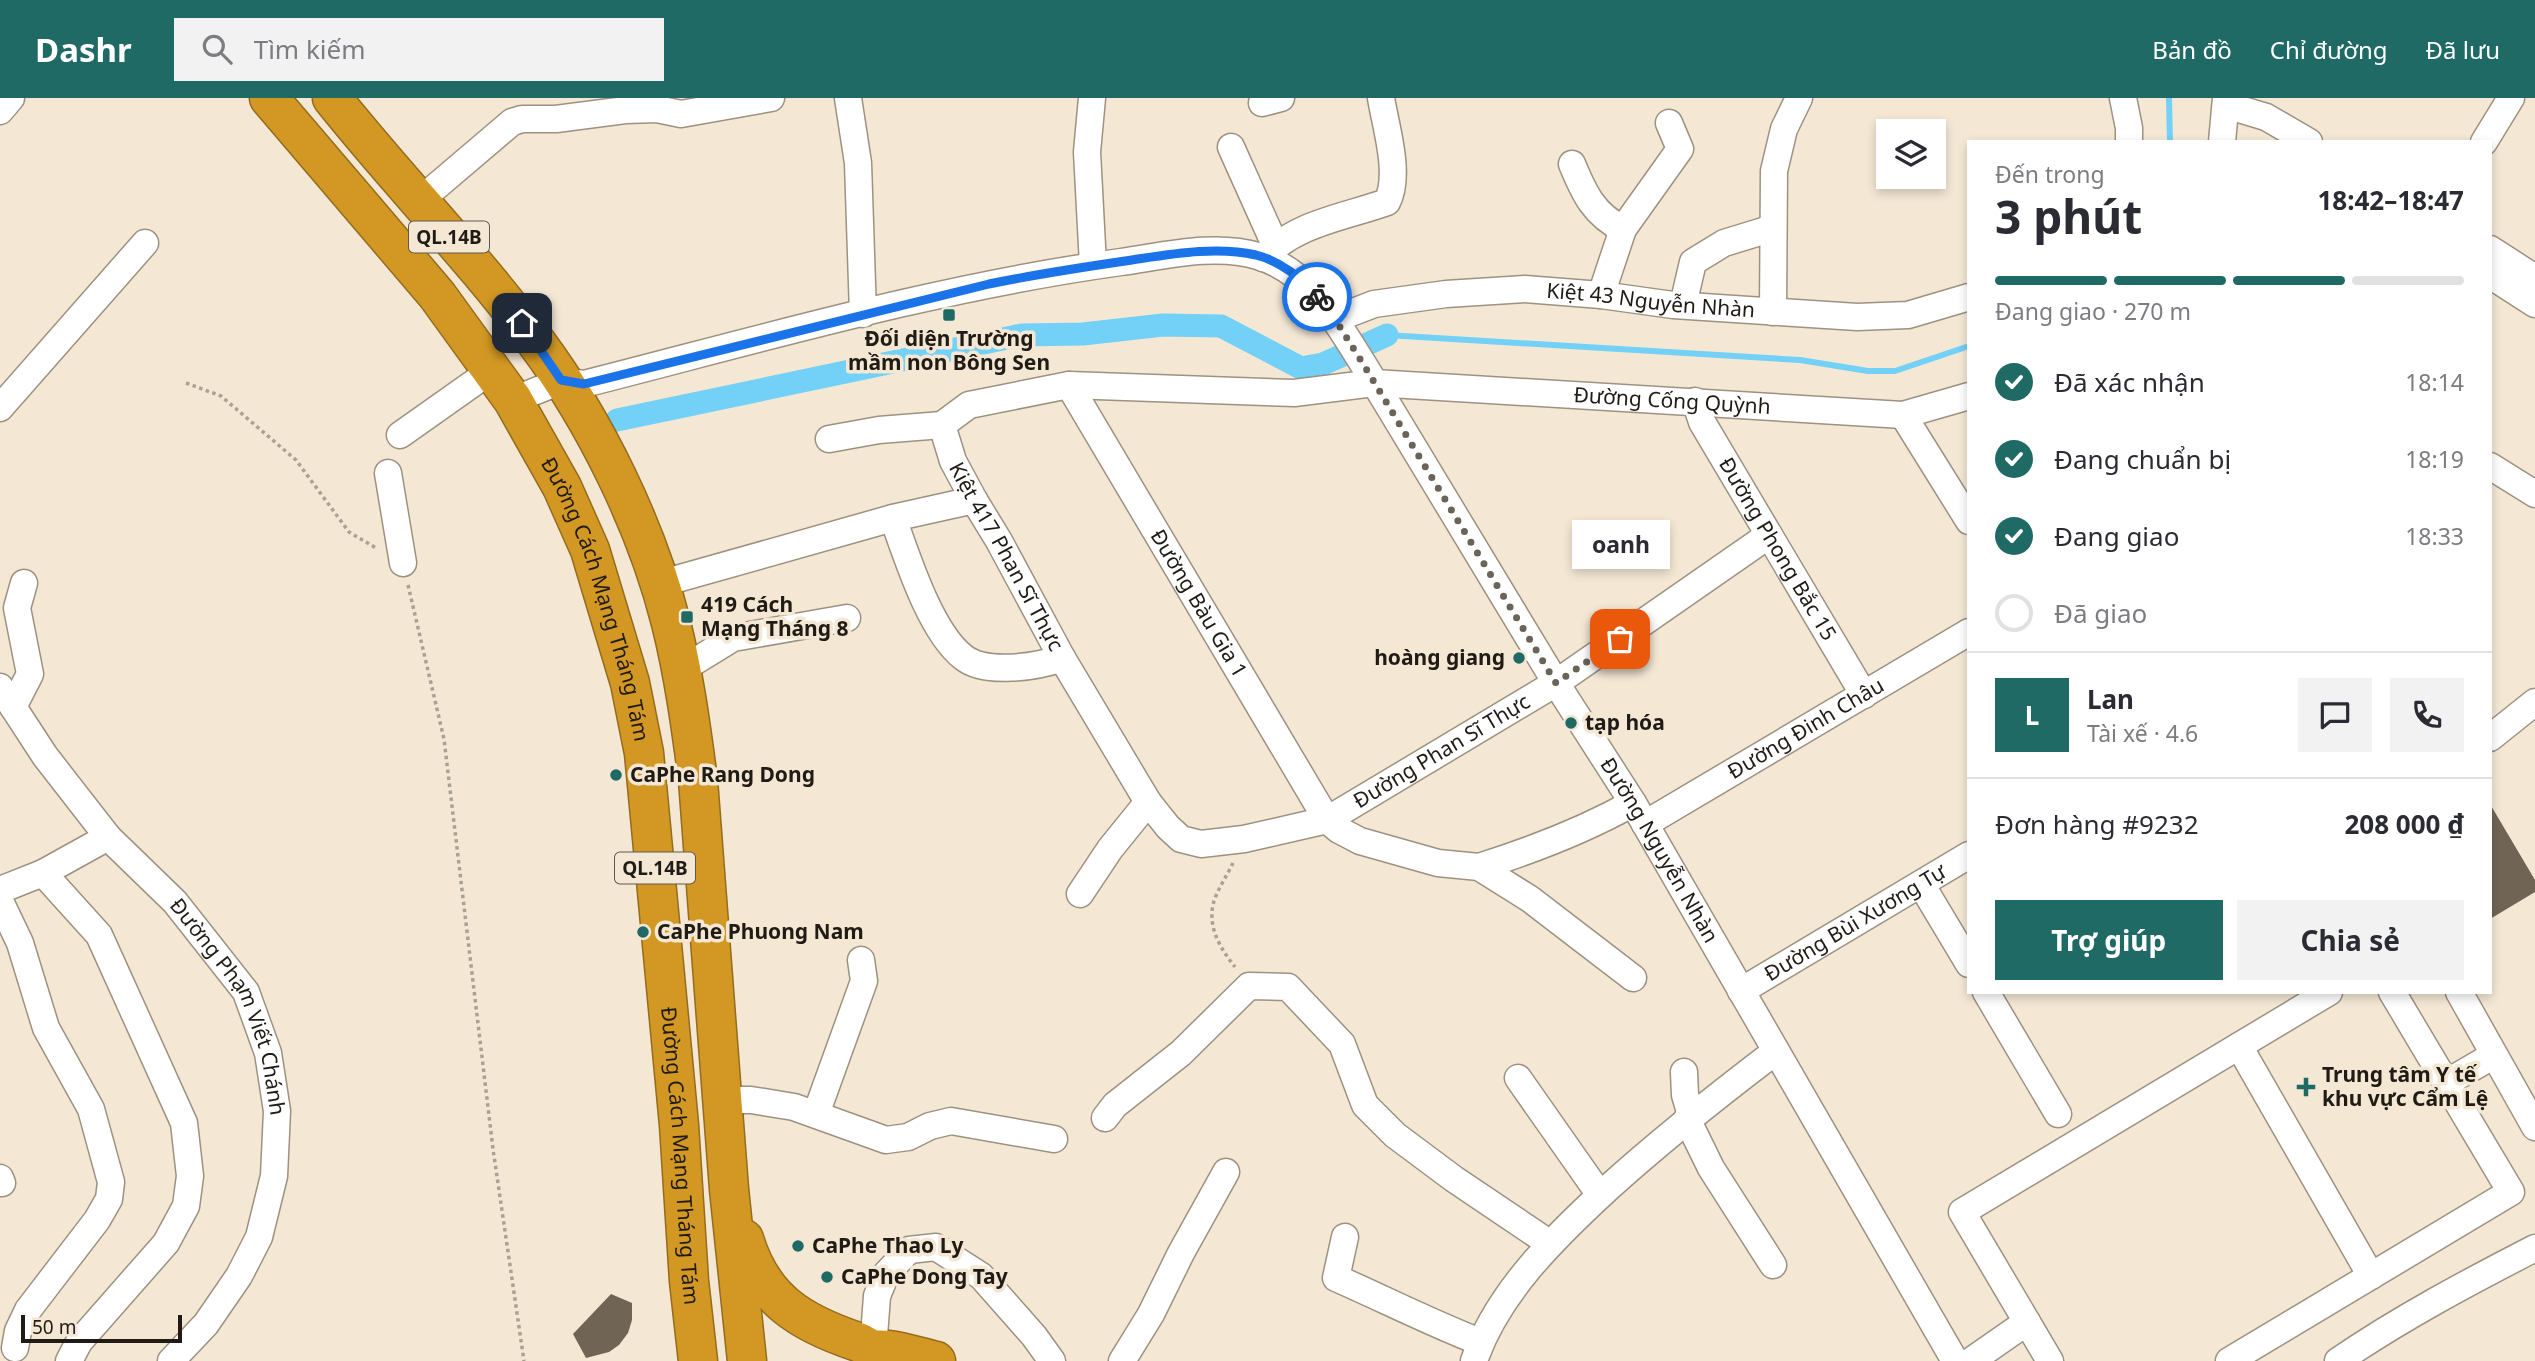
<!DOCTYPE html>
<html lang="vi">
<head>
<meta charset="utf-8">
<style>
	:root { --surface:#fff; --page:#f2f2f3; --text:#2b2b33; --muted:#7c7c81; --line:#e1e1e2; --accent:#1f6a65 }
	body { margin:0; font-family:"Noto Sans",sans-serif; background:var(--page); color:var(--text); height:100vh; display:flex; flex-direction:column; font-size:26px; white-space:nowrap }
	* { box-sizing:border-box; margin:0 }
	p { font-size:23px; color:var(--muted) }
	.icon { flex:none; width:38px; height:38px; fill:none; stroke:currentColor; stroke-width:2; stroke-linecap:round; stroke-linejoin:round }
	.map { position:relative; flex:1; overflow:hidden }
	.drawer { position:absolute; left:1967px; top:42px; width:525px; height:854px; display:flex; flex-direction:column; background:var(--surface); border-radius:0px; box-shadow:0 4px 10px #0003 }
	.drawer>* { flex:none }
	.tools { position:absolute; left:1876px; top:21px; display:grid; gap:14px }
	.tools a { display:grid; place-items:center; width:70px; height:70px; border-radius:0px; background:var(--surface); box-shadow:0 4px 10px #0003; font-size:35px }
	.scale { position:absolute; left:21px; bottom:18px; width:161px; box-sizing:border-box; padding-left:7px; border:4px solid #201b15; border-top:0; font-size:19px; line-height:24px; white-space:nowrap; color:#201b15; -webkit-text-stroke:5px #f4e8d5; paint-order:stroke }
	.pin { position:absolute; display:grid; place-items:center; width:60px; height:60px; color:#fff; margin:-30px; border-radius:14px; box-shadow:0 4px 10px #0006 }
	.courier { position:absolute; display:grid; place-items:center; width:70px; height:70px; margin:-35px; border:5px solid #1a73e8; border-radius:50%; background:#fff; color:#222; box-shadow:0 2px 9px #0007 }
	.bubble { position:absolute; height:49px; border-radius:0px; background:var(--surface); box-shadow:0 4px 10px #0003; font-size:23px; font-weight:700; line-height:49px; text-align:center }
	.overview em { font-style:normal; font-weight:700 }
	.overview div { display:flex; flex-direction:column-reverse }
	.overview { display:flex; align-items:center; justify-content:space-between; height:119px; padding:0 28px }
	h1 { font-size:46px; font-weight:700; line-height:52px }
	.bar { display:grid; grid-template-columns:repeat(4,1fr); gap:10px 7px; align-content:center; height:84px; padding:0 28px }
	.bar i { height:9px; border-radius:5px; background:var(--line) }
	.bar .on { background:var(--accent) }
	.bar p { grid-column:span 4 }
	.line { display:flex; align-items:center; gap:18px; padding:0 28px; border-top:2px solid var(--line) }
	.line div { flex:1 }
	.round { display:grid; place-items:center; flex:none; width:74px; height:74px; border-radius:0px; background:var(--page) }
	ol { padding:0 28px; list-style:none }
	li { display:flex; align-items:center; gap:21px; height:77px }
	li p { margin-inline-start:auto }
	li .icon { padding:7px; border-radius:50%; background:var(--accent); color:#fff; stroke-width:4 }
	li:last-child { color:var(--muted) }
	li i { width:38px; height:38px; border:4px solid var(--line); border-radius:50% }
	.cta { display:flex; gap:14px; margin-top:auto; padding:14px 28px }
	.cta a { flex:1; height:80px; border-radius:0px; background:var(--accent); color:#fff; font-size:28px; font-weight:700; line-height:80px; text-align:center }
	.cta a+a { background:var(--page); color:var(--text) }
	header { display:flex; align-items:center; gap:42px; box-sizing:border-box; height:98px; padding:0 35px; background:var(--accent); color:#fff }
	header strong { font-size:33px }
	nav { display:flex; gap:38px; margin-inline-start:auto; font-size:24px }
	.search { width:490px; height:63px; background:var(--page); display:flex; align-items:center; gap:18px; box-sizing:border-box; padding:0 24px; border-radius:0px; color:var(--muted); font-size:26px }
	.map>svg:first-child { display:block }
	.lines { fill:none; stroke-linecap:round; stroke-linejoin:round }
	.stream { stroke:#73d0f6; stroke-width:6 }
	.canal { stroke:#73d0f6; stroke-width:23 }
	.building { fill:#706555 }
	.minor-casing { stroke:#9d9180; stroke-width:29 }
	.highway-casing { stroke:#946c1e; stroke-width:41 }
	.path { stroke:#aaa192; stroke-width:3.5; stroke-dasharray:3.5 3.5; stroke-linecap:butt }
	.minor { stroke:#fff; stroke-width:26 }
	.highway { stroke:#d29823; stroke-width:38 }
	.done { stroke:#6a6358; stroke-width:7; stroke-dasharray:0 12.6 }
	.route { stroke:#1a73e8; stroke-width:9 }
	.poi-dot { fill:#1f6a65; stroke:#f4e8d5; stroke-width:2.5 }
	.labels { text-anchor:middle; stroke-width:7; stroke-linejoin:round; paint-order:stroke }
	.shield { fill:#f4e8d5; stroke:#60584f; stroke-width:2 }
	.shield-label { font-size:19px; font-weight:bold; fill:#201b15 }
	.street-label { font-size:21px; fill:#201b15; stroke:#f4e8d5 }
	.poi-label { font-size:21px; font-weight:bold; fill:#201b15; stroke:#f4e8d5; text-anchor:start }
</style>
</head>
<body>
<header>
<strong>Dashr</strong>
<div class="search"><svg class="icon" aria-label="search" viewBox="0 0 24 24"><circle cx="10" cy="10" r="6"/><path d="M15 15l6 6"/></svg>Tìm kiếm</div>
<nav><a>Bản đồ</a><a>Chỉ đường</a><a>Đã lưu</a></nav>
</header>
<div class="map">
<svg width="2535" height="1263" viewBox="0 0 2535 1263">
	<rect width="100%" height="100%" fill="#f4e8d5"/>
	<g class="lines">
		<g class="stream">
			<polyline points="2169,0 2170,44"/>
			<polyline points="1387,237 1800,262 1868,273 1895,273 1969,248"/>
		</g>
		<polyline class="canal" points="617,322 1022,237 1083,236 1163,227 1221,228 1301,270 1323,266 1387,237"/>
	</g>
	<g class="building">
		<polygon points="2490,706 2535,782 2535,794 2490,821"/>
		<polygon points="611,1196 632,1205 632,1222 628,1235 619,1247 609,1254 586,1260 573,1236"/>
	</g>
	<g class="lines">
		<g class="minor-casing">
			<g id="minor">
				<polyline points="848,0 858,65 863,216"/>
				<polyline points="1092,0 1087,54 1093,167"/>
				<polyline points="2123,0 2129,30 2129,44"/>
				<polyline points="1262,5 1281,0"/>
				<polyline points="2226,7 2266,19 2309,44"/>
				<polyline points="0,13 11,0"/>
				<polyline points="2222,44 2226,0"/>
				<polyline points="2484,44 2511,0"/>
				<polyline points="1231,49 1275,147"/>
				<path d="M1572,66C1584,95 1594,117 1623,131"/>
				<polyline points="418,104 512,24 522,21 556,21 625,12 657,11 681,16 771,0"/>
				<polyline points="2490,151 2535,180"/>
				<path d="M1263,160C1296,125 1342,120 1387,104C1401,77 1386,30 1381,0"/>
				<polyline points="2490,177 2535,206"/>
				<polyline points="1601,197 1623,131 1680,51 1669,25"/>
				<polyline points="1683,207 1693,164 1724,145 1773,130"/>
				<polyline points="1773,214 1774,73 1784,31 1799,0"/>
				<path id="s1" d="M1335,221L1374,206L1446,196L1525,191L1601,197L1673,207L1857,219L1908,217L1969,199"/>
				<path id="s2" d="M1069,287L1327,722L1339,732L1360,743L1438,765L1479,769L1530,801L1633,880"/>
				<path id="s3" d="M513,302L561,283L584,286C761,241 939,189 1121,164C1164,158 1215,145 1258,158C1310,173 1338,226 1365,269L1556,585L1633,705L1955,1263"/>
				<path id="s4" d="M1695,303L1702,324L1864,597"/>
				<polyline points="0,310 145,145"/>
				<polyline points="1903,317 1969,423"/>
				<path id="s5" d="M942,327L953,363L974,402L999,443L1062,560L1148,704L1168,729L1181,741L1201,746L1244,741L1327,722L1556,585L1769,437"/>
				<path id="s6" d="M942,327L969,307L1069,287L1294,295L1374,285L1903,317L1969,298"/>
				<polyline points="400,337 492,272"/>
				<polyline points="829,341 879,332 942,327"/>
				<polyline points="2490,368 2535,396"/>
				<polyline points="388,375 403,465"/>
				<path d="M893,420C907,459 930,533 963,559C985,577 1037,569 1062,560"/>
				<polyline points="659,486 893,420 974,402"/>
				<polyline points="681,572 733,540 847,520"/>
				<path id="s7" d="M0,589L45,658L108,739L175,804L246,894L268,955L277,1013L274,1078L259,1139L239,1178L206,1226L171,1263"/>
				<polyline points="13,609 30,576 17,510 24,485"/>
				<polyline points="2490,640 2535,604"/>
				<path id="s8" d="M1645,726L1969,534"/>
				<path d="M1479,769C1533,752 1583,733 1633,705"/>
				<polyline points="43,775 99,837 184,1025 190,1078 186,1108 166,1145 79,1244 69,1263"/>
				<polyline points="1921,786 1969,866"/>
				<polyline points="0,792 43,775 108,739"/>
				<polyline points="1080,796 1110,751 1148,704"/>
				<polyline points="0,803 20,845 46,930 91,1011 111,1084 109,1101 97,1122 28,1212 18,1233 15,1250"/>
				<path id="s9" d="M1741,893L1969,757"/>
				<polyline points="1986,894 2058,1016"/>
				<polyline points="2459,894 2535,1029"/>
				<polyline points="2239,948 2371,1178"/>
				<polyline points="1684,974 1685,997 1691,1017"/>
				<polyline points="1518,980 1600,1097"/>
				<polyline points="2446,985 2494,957"/>
				<polyline points="722,1002 751,1002 794,1009 886,1042 908,1039 930,1028 951,1023 1054,1041"/>
				<polyline points="816,1016 864,883 861,862"/>
				<polyline points="1105,1020 1115,1007 1181,955 1249,888 1288,889 1342,946 1365,1007 1395,1037 1454,1081 1549,1145"/>
				<polyline points="1687,1021 1711,1070 1773,1167"/>
				<polyline points="0,1080 2,1085"/>
				<path d="M1345,1139L1336,1180C1384,1201 1431,1225 1480,1244"/>
				<polyline points="873,1251 877,1198 886,1176 909,1152 936,1149 981,1178 1034,1238 1052,1263"/>
				<polyline points="1122,1263 1151,1216 1181,1155 1226,1074"/>
				<path d="M1474,1263C1497,1195 1555,1139 1607,1091C1661,1042 1718,997 1776,953"/>
				<polyline points="1971,1263 2027,1224"/>
				<polyline points="2050,1263 1962,1114 2329,894"/>
				<polyline points="2229,1263 2511,1094 2392,894"/>
				<path d="M2338,1263C2401,1220 2467,1185 2535,1150"/>
			</g>
		</g>
		<g class="highway-casing">
			<g id="highway">
				<path id="s10" d="M269,0L437,197L513,302L562,389L590,452L630,585L644,655L679,1027L689,1183L698,1263"/>
				<path d="M332,0C398,83 473,159 536,244C595,323 647,429 671,525C684,577 691,629 698,682L729,1091L747,1263"/>
				<path d="M744,1141C762,1202 801,1225 858,1244C863,1246 867,1249 872,1251C877,1252 883,1251 889,1252C904,1254 920,1259 936,1263"/>
			</g>
		</g>
		<g class="path">
			<polyline points="186,285 221,298 296,362 349,434 376,450"/>
			<polyline points="408,487 444,641 493,1051 524,1263"/>
			<path d="M1233,765C1227,778 1216,793 1213,807C1208,831 1221,851 1235,869"/>
		</g>
		<use href="#minor" class="minor"/>
		<use href="#highway" class="highway"/>
	</g>
	<g class="lines">
		<polyline class="done" points="1317,199 1335,221 1365,269 1556,585 1620,541"/>
		<path class="route" d="M522,225L561,282L584,286L989,186C1037,176 1084,169 1132,162C1172,156 1216,148 1256,157C1280,163 1302,180 1317,199"/>
	</g>
	<g class="poi-dot">
		<rect x="942" y="210" width="14" height="14" rx="3.5"/>
		<rect x="680" y="512" width="14" height="14" rx="3.5"/>
		<circle cx="1519" cy="560" r="7"/>
		<circle cx="1571" cy="625" r="7"/>
		<circle cx="616" cy="677" r="7"/>
		<circle cx="643" cy="834" r="7"/>
		<path d="M2302.5 978.5h7v7h7v7h-7v7h-7v-7h-7v-7h7z"/>
		<circle cx="798" cy="1148" r="7"/>
		<circle cx="827" cy="1179" r="7"/>
	</g>
	<g class="labels">
		<g class="shield">
			<rect x="409" y="123.5" width="80" height="31" rx="5"/>
			<rect x="615" y="754.5" width="80" height="31" rx="5"/>
		</g>
		<g class="shield-label">
			<text x="449" y="146">QL.14B</text>
			<text x="655" y="777">QL.14B</text>
		</g>
		<g class="street-label">
			<text dy="7" stroke="none"><textPath href="#s1" startOffset="320">Kiệt 43 Nguyễn Nhàn</textPath></text>
			<text dy="7" stroke="none"><textPath href="#s6" startOffset="740">Đường Cống Quỳnh</textPath></text>
			<text dy="7" stroke="none"><textPath href="#s4" startOffset="170">Đường Phong Bắc 15</textPath></text>
			<text dy="7" stroke="none"><textPath href="#s5" startOffset="147">Kiệt 417 Phan Sĩ Thực</textPath></text>
			<text dy="7" stroke="none"><textPath href="#s10" startOffset="606">Đường Cách Mạng Tháng Tám</textPath></text>
			<text dy="7" stroke="none"><textPath href="#s2" startOffset="254">Đường Bàu Gia 1</textPath></text>
			<text dy="7" stroke="none"><textPath href="#s8" startOffset="187">Đường Đinh Châu</textPath></text>
			<text dy="7" stroke="none"><textPath href="#s5" startOffset="763">Đường Phan Sĩ Thực</textPath></text>
			<text dy="7" stroke="none"><textPath href="#s3" startOffset="1488">Đường Nguyễn Nhàn</textPath></text>
			<text dy="7" stroke="none"><textPath href="#s9" startOffset="133">Đường Bùi Xương Tự</textPath></text>
			<text dy="7" stroke="none"><textPath href="#s7" startOffset="399">Đường Phạm Viết Chánh</textPath></text>
			<text dy="7" stroke="none"><textPath href="#s10" startOffset="1172">Đường Cách Mạng Tháng Tám</textPath></text>
		</g>
		<g class="poi-label">
			<text x="949" y="248" text-anchor="middle">Đối diện Trường<tspan x="949" dy="24">mầm non Bông Sen</tspan></text>
			<text x="701" y="514">419 Cách<tspan x="701" dy="24">Mạng Tháng 8</tspan></text>
			<text x="1505" y="567" text-anchor="end">hoàng giang</text>
			<text x="1585" y="632">tạp hóa</text>
			<text x="630" y="684">CaPhe Rang Dong</text>
			<text x="657" y="841">CaPhe Phuong Nam</text>
			<text x="2322" y="984">Trung tâm Y tế<tspan x="2322" dy="24">khu vực Cẩm Lệ</tspan></text>
			<text x="812" y="1155">CaPhe Thao Ly</text>
			<text x="841" y="1186">CaPhe Dong Tay</text>
		</g>
	</g>
</svg>
<div class="tools">
<a><svg class="icon" aria-label="layers" viewBox="0 0 24 24"><path d="M12 4l9 5-9 5-9-5zM3 14l9 5 9-5"/></svg></a>
</div>
<div class="scale">50 m</div>
<div class="pin" style="left:1620px;top:541px;background:#ea580c"><svg class="icon" aria-label="bag" viewBox="0 0 24 24"><path d="M5 8h14l-1 12H6zM9 8a3 3 0 0 1 6 0"/></svg></div>
<div class="pin" style="left:522px;top:225px;background:#1f2937"><svg class="icon" aria-label="home" viewBox="0 0 24 24"><path d="M3 11l9-7 9 7M6 9v11h12V9"/></svg></div>
<div class="courier" style="left:1317px;top:199px"><svg class="icon" aria-label="bike" viewBox="0 0 24 24"><circle cx="6" cy="16" r="4"/><circle cx="18" cy="16" r="4"/><path d="M6 16l4-8h5l3 8M10 8l3 8H6M13 5h3"/></svg></div>
<div class="bubble" style="left:1572px;top:422px;width:98px">oanh</div>
<section class="drawer">
<div class="overview"><div><h1>3 phút</h1><p>Đến trong</p></div><em>18:42–18:47</em></div>
<div class="bar"><i class="on"></i><i class="on"></i><i class="on"></i><i></i><p>Đang giao · 270 m</p></div>
<ol>
<li><svg class="icon" aria-label="check" viewBox="0 0 24 24"><path d="M5 12l5 5 9-10"/></svg>Đã xác nhận<p>18:14</p></li>
<li><svg class="icon" aria-label="check" viewBox="0 0 24 24"><path d="M5 12l5 5 9-10"/></svg>Đang chuẩn bị<p>18:19</p></li>
<li><svg class="icon" aria-label="check" viewBox="0 0 24 24"><path d="M5 12l5 5 9-10"/></svg>Đang giao<p>18:33</p></li>
<li><i></i>Đã giao</li>
</ol>
<div class="line" style="height:126px"><b class="round" style="background:var(--accent);color:#fff">L</b><div><b>Lan</b><p>Tài xế · 4.6</p></div><a class="round"><svg class="icon" aria-label="chat" viewBox="0 0 24 24"><path d="M4 5h16v11H9l-5 4z"/></svg></a><a class="round"><svg class="icon" aria-label="phone" viewBox="0 0 24 24"><path d="M5 4h4l2 5-3 2q2 4 5 5l2-3 5 2v4C11 20 4 13 5 4z"/></svg></a></div>
<div class="line" style="height:91px"><div>Đơn hàng #9232</div><b>208 000 ₫</b></div>
<div class="cta"><a>Trợ giúp</a><a>Chia sẻ</a></div>
</section>
</div>
</body>
</html>
